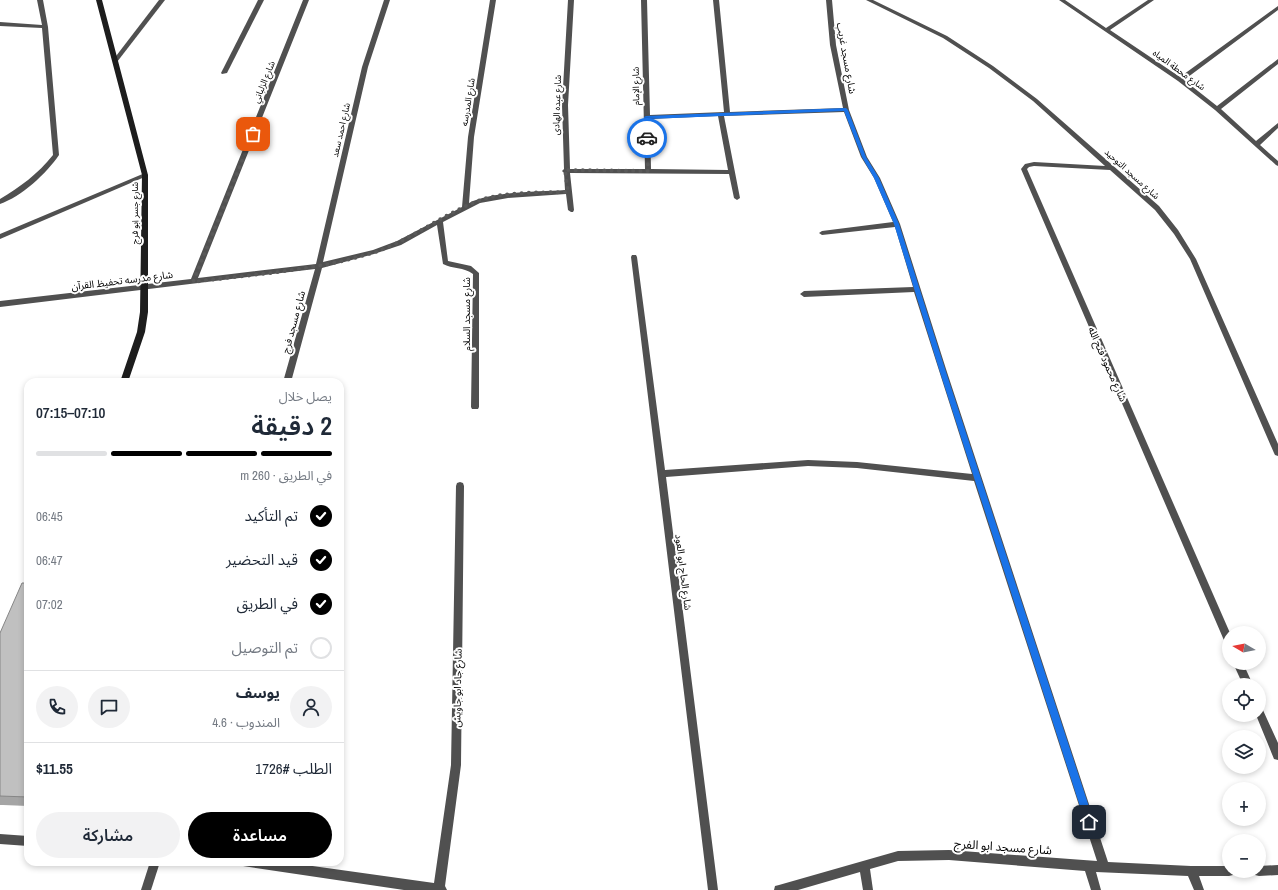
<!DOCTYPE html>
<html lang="ar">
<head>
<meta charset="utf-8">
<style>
	:root { --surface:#fff; --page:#f2f2f3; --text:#1f2937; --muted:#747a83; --line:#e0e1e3; --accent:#000 }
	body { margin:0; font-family:"Archivo Narrow","Noto Sans Arabic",sans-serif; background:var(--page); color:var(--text); direction:rtl; height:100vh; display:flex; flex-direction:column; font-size:15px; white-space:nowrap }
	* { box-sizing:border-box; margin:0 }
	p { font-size:13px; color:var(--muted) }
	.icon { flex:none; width:22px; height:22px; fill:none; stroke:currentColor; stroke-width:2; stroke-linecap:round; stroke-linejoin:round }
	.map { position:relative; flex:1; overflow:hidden; direction:ltr }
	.sheet { position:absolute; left:24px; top:378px; width:320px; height:488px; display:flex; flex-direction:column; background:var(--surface); border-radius:12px; box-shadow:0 2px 6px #0003; direction:rtl }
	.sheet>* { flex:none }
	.needle { width:26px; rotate:280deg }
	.fabs { position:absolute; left:1222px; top:626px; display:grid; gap:8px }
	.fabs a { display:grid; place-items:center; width:44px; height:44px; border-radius:50%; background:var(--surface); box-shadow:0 2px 6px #0003; font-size:20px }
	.pin { position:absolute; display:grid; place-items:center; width:34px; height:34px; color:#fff; margin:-17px; border-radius:8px; box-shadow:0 2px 6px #0006 }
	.courier { position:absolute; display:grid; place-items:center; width:40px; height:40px; margin:-20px; border:3px solid #1a73e8; border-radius:50%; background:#fff; color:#222; box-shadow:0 1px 5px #0007 }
	.summary em { font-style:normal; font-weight:600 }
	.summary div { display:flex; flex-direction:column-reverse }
	.summary { display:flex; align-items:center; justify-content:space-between; height:68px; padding:0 12px }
	h1 { font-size:26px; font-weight:600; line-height:30px }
	.bar { display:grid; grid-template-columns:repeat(4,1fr); gap:6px 4px; align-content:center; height:48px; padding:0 12px }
	.bar i { height:5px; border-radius:3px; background:var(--line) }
	.bar .on { background:var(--accent) }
	.bar p { grid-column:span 4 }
	.line { display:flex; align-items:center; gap:10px; padding:0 12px; border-top:1px solid var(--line) }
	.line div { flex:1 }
	.round { display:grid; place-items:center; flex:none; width:42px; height:42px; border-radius:21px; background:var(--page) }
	ol { padding:0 12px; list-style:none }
	li { display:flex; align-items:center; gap:12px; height:44px }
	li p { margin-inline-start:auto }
	li .icon { padding:4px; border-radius:50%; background:var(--accent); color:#fff; stroke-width:4 }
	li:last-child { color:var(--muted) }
	li i { width:22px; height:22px; border:2px solid var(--line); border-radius:50% }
	.cta { display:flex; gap:8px; margin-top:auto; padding:8px 12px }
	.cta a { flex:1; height:46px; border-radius:24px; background:var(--accent); color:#fff; font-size:16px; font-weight:600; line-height:46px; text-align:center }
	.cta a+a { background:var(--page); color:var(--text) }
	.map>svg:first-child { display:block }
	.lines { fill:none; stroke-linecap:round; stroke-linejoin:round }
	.street { fill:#505050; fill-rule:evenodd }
	.secondary { fill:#1d1d1d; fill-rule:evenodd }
	.wall { fill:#a5a5a5 }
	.building { fill:#c0c0c0; stroke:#868686 }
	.route { fill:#1a73e8 }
	.done { stroke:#595959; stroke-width:4; stroke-dasharray:0 7.2 }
	.labels { text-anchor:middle; stroke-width:4; stroke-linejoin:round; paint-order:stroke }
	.far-street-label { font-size:9px; fill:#000; stroke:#fff }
	.street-label { font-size:10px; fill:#000; stroke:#fff }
	.near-street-label { font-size:12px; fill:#000; stroke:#fff }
</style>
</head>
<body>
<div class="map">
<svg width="1278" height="890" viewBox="0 0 1278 890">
	<rect width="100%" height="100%" fill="#fff"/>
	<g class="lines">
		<g class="street">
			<path d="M37,0H43L48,27L59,155C47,173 21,197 0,204V199C20,187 38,174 53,155L42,28L0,26V22L42,25Z"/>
			<polygon points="159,0 165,0 117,62 113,62 113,60"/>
			<polygon points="258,0 264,0 227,73 222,74 221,73"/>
			<path d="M303,0H309L198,278L316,264L362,67L384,0H390L368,67L323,262L373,250L397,241L462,207L468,137L490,0H496L474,137L469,203C492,191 538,192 565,190L564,173L562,171L564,169L562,105L568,0H574L568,105L570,169H645L641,0H647L650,115L724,112L713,0H719L730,112L843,108L830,45L826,0H832L836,45L849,110L867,157L880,178L900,224L946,369L1108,862L1191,866H1229V871H1234L1233,875L1229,876H1199L1204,890H1194L1188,876L1096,872L1101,890H1091L1085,871L949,860L898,861L870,869L873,890H863L860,872L798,890H774L775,886L779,885L898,851L949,850L1097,861L974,481L857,468L808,466L666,477L718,890H708L631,257L632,255H636L637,257L665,470L808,460L857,462L972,474L914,292L804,297L800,294L804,291L913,287L895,227L822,235L819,233L822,231L893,222L874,178L861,157L844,112L724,116L740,198L737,200L734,198L729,174L570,173L574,210L573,212H571L568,210L566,194L508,198L480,203L443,222L448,261L471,266L479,273V407L478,409H472L471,407L473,274C464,267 452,269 443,264L437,225L401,245L374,254L322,268L291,382H283L315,269L0,307V301L191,279ZM718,116L728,170L651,169L650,119Z"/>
			<polygon points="866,0 873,0 947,36 993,66 1037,99 1159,206 1178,230 1196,259 1278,444 1278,456 1275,455 1274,453 1190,259 1174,234 1155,210 1110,170 1034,166 1029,167 1027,169 1230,633 1229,647 1226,645 1021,169 1025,164 1034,162 1105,166 1033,101 989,68 943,38"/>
			<polygon points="1059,0 1065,0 1106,28 1148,0 1154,0 1110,30 1180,77 1278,6 1278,10 1184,80 1217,106 1278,59 1278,64 1221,109 1256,141 1278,123 1278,128 1260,145 1278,161 1278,166 1276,165 1215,110 1178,81"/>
			<polygon points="145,173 148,175 147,176 0,239 0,234"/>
			<polygon points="460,482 463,483 464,486 461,765 445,886 447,890 404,890 243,866 242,862 284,862 434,883 451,765 456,486 457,483"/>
			<polygon points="1233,663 1243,663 1253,685 1243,685"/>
			<polygon points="1259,706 1262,708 1278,743 1278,760 1274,759 1256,715 1259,715"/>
			<polygon points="0,834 28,836 28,846 0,844"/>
			<polygon points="150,862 160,862 151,890 141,890"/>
			<polygon points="1278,865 1278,875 1259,876 1255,875 1254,871 1259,871 1259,866"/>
		</g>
		<polygon class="secondary" points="96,0 102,0 148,175 148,312 145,332 128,382 120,382 137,332 140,312 142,175"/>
	</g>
	<polygon class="wall" points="28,583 28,806 3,805 0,805 0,633"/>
	<polygon class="building" points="22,583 28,583 28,797 0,796 0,633"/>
	<polygon class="route" points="846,108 848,110 866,157 879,178 899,224 945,369 1094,822 1089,826 1085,822 939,369 894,224 874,178 862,157 844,111 649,119 649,138 647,139 644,138 644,117 646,116"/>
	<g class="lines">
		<path class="done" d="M253,134L193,282C253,274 314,271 372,253C410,241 441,215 478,201C504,191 540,193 568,192L565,170L648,171L647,138"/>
	</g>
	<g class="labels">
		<g class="far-street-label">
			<text transform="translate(1179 70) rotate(36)" y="3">شارع محطة المياه</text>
			<text transform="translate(264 82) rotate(-68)" y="3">شارع الزلباني</text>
			<text transform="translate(636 86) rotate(-91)" y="3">شارع الإمام</text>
			<text transform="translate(468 102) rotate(-81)" y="3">شارع المدرسه</text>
			<text transform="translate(557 105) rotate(-88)" y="3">شارع عبده الهادى</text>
			<text transform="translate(341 130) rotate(-77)" y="3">شارع احمد سعد</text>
			<text transform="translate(1132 174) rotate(42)" y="3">شارع مسجد التوحيد</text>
			<text transform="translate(135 213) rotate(-90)" y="3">شارع جسر ابو فرج</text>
		</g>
		<g class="street-label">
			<text transform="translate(847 58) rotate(80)" y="4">شارع مسجد غريب</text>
			<text transform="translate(122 280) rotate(-7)" y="4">شارع مدرسه تحفيظ القرآن</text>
			<text transform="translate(466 314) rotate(-90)" y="4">شارع مسجد السلام</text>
			<text transform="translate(293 322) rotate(-75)" y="4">شارع مسجد فرج</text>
			<text transform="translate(1108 364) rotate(66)" y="4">شارع محمود فتح الله</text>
			<text transform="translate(684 572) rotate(83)" y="4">شارع الحاج ابو العود</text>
			<text transform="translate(457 688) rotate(-89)" y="4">شارع جاد ابو جاويش</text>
		</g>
		<g class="near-street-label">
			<text transform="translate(1003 847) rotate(4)" y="4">شارع مسجد ابو الفرج</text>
		</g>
	</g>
</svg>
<div class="fabs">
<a><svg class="needle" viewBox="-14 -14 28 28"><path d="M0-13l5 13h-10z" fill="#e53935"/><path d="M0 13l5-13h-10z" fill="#747a83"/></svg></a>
<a><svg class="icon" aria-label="locate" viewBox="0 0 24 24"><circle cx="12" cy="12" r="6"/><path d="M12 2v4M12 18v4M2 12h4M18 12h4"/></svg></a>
<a><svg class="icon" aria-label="layers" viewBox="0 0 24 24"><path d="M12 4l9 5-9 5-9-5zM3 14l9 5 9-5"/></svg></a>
<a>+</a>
<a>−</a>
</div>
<div class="pin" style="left:253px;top:134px;background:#ea580c"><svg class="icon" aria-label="bag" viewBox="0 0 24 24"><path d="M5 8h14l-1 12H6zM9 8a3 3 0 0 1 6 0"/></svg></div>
<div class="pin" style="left:1089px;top:822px;background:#1f2937"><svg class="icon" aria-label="home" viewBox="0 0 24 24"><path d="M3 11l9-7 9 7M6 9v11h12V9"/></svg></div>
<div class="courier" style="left:647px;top:138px"><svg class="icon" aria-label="car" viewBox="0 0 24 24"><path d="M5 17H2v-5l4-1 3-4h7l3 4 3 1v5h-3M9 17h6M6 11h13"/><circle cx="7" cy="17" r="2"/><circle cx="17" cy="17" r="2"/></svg></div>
<section class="sheet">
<div class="summary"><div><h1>2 دقيقة</h1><p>يصل خلال</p></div><em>07:10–07:15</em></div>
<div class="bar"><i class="on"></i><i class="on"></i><i class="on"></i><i></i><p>في الطريق · 260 m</p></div>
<ol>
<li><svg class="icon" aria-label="check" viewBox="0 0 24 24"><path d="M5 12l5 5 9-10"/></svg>تم التأكيد<p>06:45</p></li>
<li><svg class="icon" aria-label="check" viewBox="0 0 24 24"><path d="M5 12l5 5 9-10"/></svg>قيد التحضير<p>06:47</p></li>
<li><svg class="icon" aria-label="check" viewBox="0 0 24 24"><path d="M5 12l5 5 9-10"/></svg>في الطريق<p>07:02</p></li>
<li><i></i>تم التوصيل</li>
</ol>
<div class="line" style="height:72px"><a class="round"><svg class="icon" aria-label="person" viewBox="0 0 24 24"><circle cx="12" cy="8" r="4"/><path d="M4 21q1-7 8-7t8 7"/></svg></a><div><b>يوسف</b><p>المندوب · 4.6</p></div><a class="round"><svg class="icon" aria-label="chat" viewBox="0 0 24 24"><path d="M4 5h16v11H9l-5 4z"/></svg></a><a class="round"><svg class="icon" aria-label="phone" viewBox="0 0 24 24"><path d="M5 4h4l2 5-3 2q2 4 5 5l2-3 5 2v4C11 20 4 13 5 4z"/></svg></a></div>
<div class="line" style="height:52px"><div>الطلب #1726</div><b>$11.55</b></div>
<div class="cta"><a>مساعدة</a><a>مشاركة</a></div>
</section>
</div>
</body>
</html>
